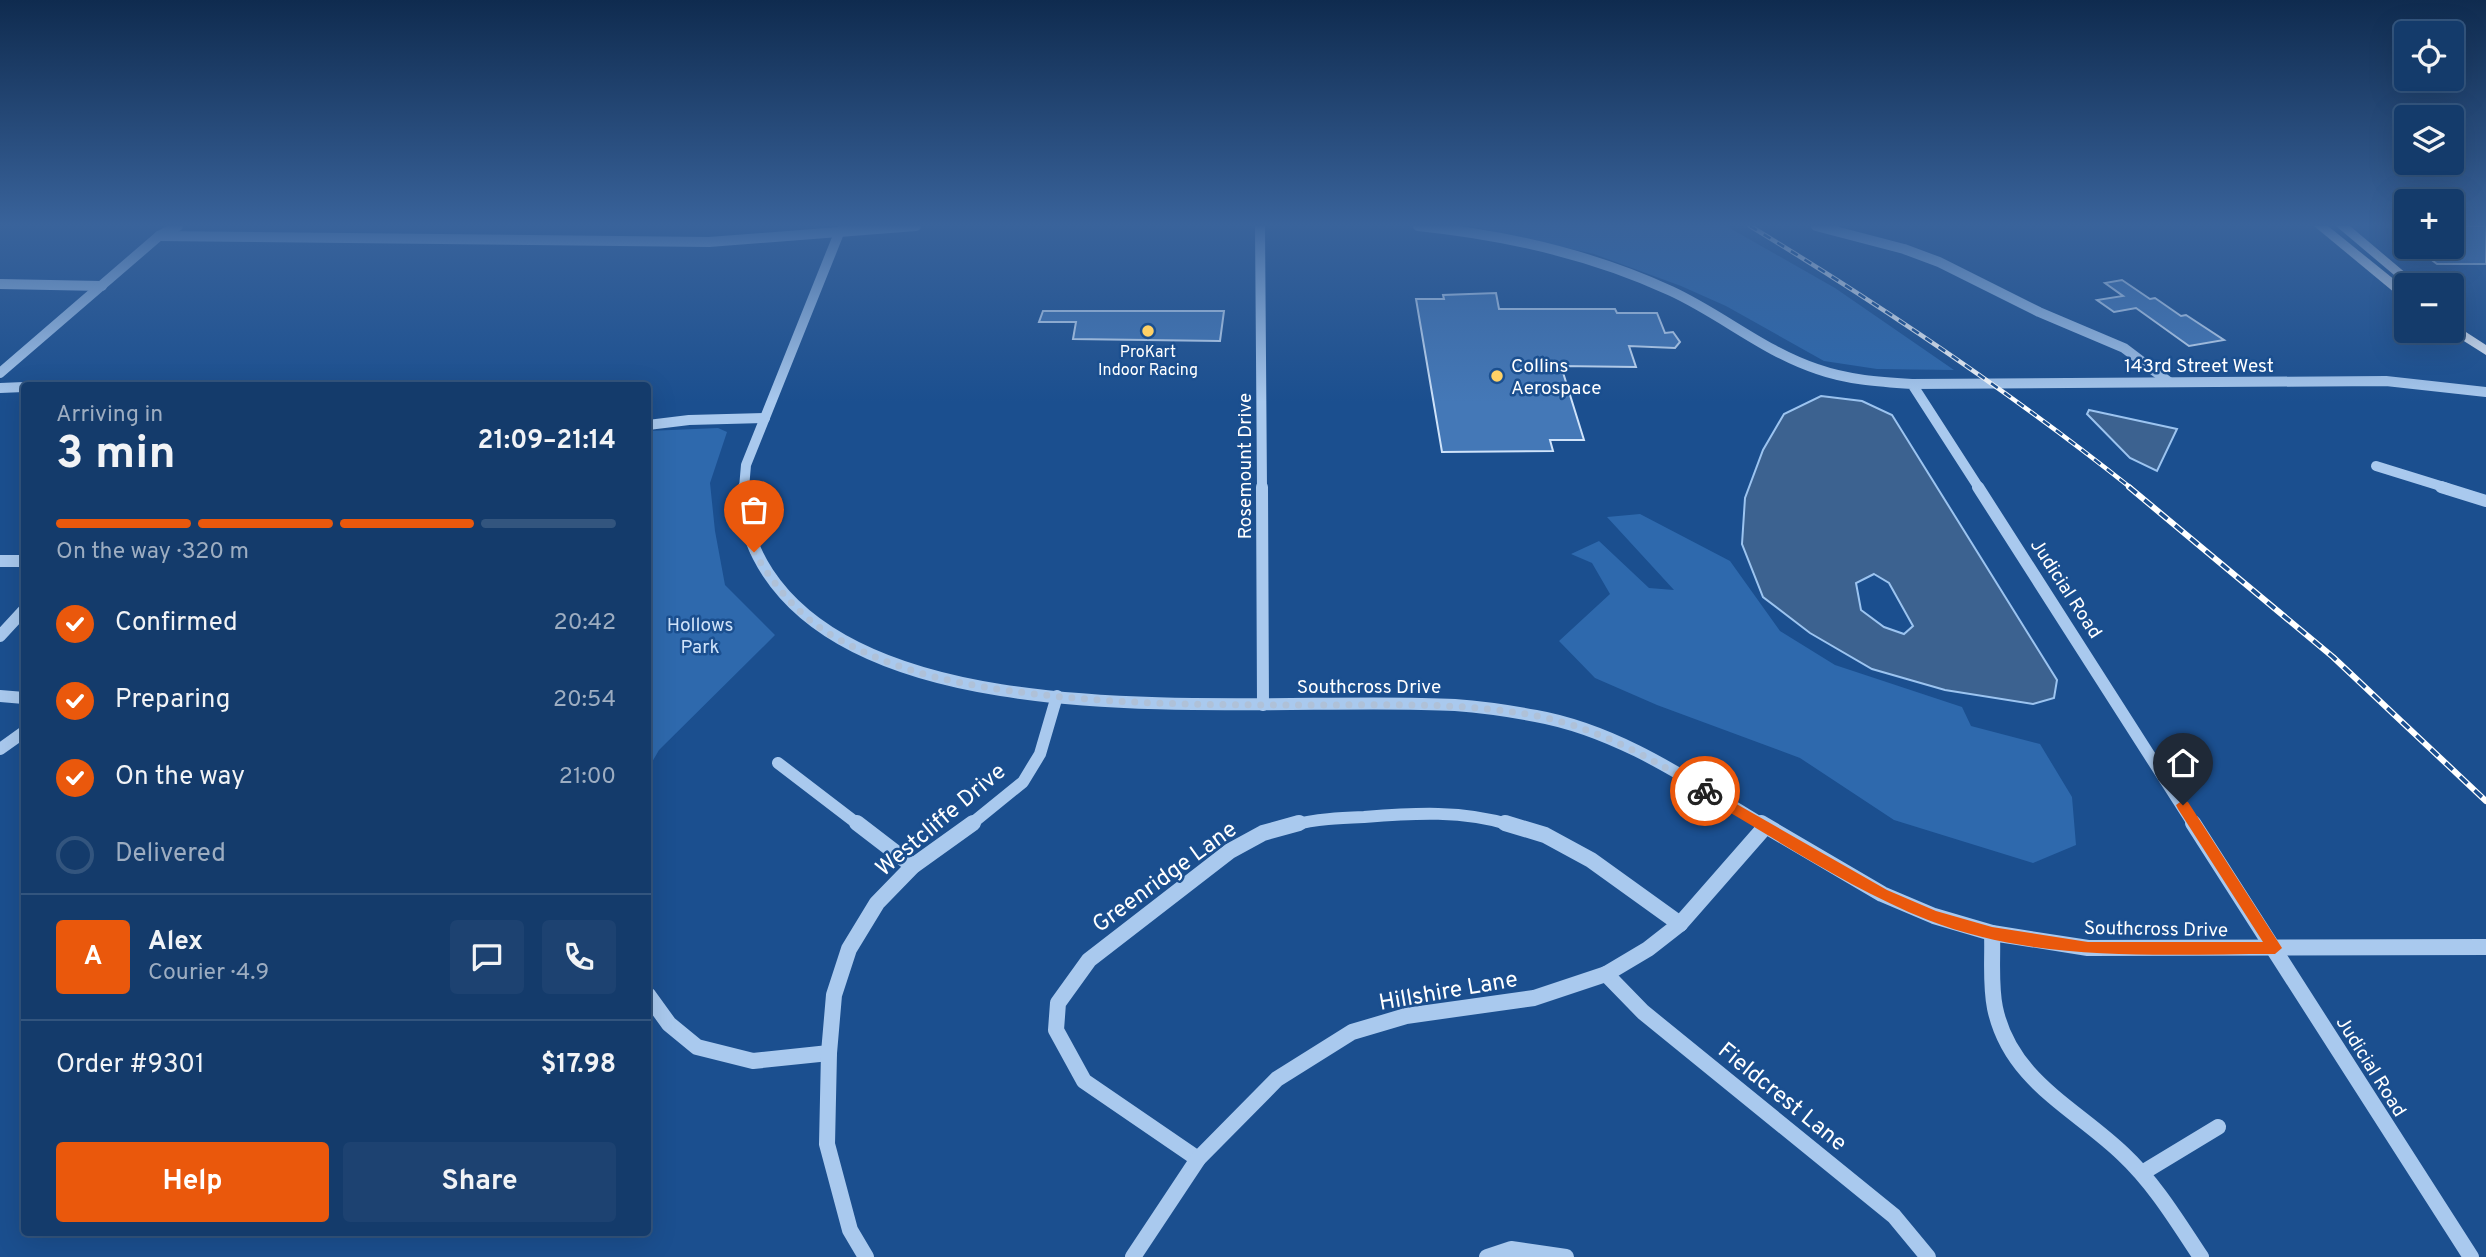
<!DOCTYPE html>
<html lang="en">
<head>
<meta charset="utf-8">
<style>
	:root { --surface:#143b6b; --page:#1d4271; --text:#f1f3f6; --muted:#9dadc1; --line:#33557e; --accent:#ea580c }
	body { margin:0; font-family:Overpass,sans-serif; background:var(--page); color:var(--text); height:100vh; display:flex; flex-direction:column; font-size:26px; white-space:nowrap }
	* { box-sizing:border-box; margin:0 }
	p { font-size:23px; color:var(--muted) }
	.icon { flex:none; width:38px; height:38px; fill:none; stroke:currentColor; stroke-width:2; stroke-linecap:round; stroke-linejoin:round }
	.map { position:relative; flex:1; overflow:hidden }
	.side { position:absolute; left:21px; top:382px; width:630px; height:854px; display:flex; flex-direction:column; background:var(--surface); border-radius:7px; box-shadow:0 7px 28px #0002,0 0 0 2px var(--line) }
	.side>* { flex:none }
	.controls { position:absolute; left:2394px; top:21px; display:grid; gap:14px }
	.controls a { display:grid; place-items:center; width:70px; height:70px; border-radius:7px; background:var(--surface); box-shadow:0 7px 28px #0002,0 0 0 2px var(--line); font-size:35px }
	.pin { position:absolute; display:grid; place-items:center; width:60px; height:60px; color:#fff; margin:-72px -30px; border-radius:50% 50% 50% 0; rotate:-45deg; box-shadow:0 0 7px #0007 }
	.pin .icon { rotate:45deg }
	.courier { position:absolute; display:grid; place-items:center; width:70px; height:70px; margin:-35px; border:5px solid #ea580c; border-radius:50%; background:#fff; color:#222; box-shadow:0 2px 9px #0007 }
	.head em { font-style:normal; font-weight:700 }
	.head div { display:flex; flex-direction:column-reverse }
	.head { display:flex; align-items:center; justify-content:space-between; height:119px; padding:0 35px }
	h1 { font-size:46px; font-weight:700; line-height:52px }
	.bar { display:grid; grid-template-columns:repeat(4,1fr); gap:10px 7px; align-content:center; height:84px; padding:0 35px }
	.bar i { height:9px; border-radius:5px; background:var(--line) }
	.bar .selected { background:var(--accent) }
	.bar p { grid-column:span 4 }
	.line { display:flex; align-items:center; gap:18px; padding:0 35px; border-top:2px solid var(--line) }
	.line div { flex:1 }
	.round { display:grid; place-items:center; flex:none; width:74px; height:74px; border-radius:7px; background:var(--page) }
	ol { padding:0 35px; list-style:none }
	li { display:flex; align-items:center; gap:21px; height:77px }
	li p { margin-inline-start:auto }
	li .icon { padding:7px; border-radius:50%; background:var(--accent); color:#fff; stroke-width:4 }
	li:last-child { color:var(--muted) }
	li i { width:38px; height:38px; border:4px solid var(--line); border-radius:50% }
	.cta { display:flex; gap:14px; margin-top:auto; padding:14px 35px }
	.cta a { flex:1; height:80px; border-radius:7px; background:var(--accent); color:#fff; font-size:28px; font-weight:700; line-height:80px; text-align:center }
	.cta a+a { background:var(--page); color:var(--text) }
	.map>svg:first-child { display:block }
	.green { fill:#2e69ad }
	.water { fill:#3c6290; stroke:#9cc4f0; stroke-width:2; fill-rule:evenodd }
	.building { fill:#4478b7; stroke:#cfe3fa; stroke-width:2 }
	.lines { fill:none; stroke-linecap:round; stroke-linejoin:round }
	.minor-far2 { stroke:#a9c9ee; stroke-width:10 }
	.minor-far1 { stroke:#a9c9ee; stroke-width:12 }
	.minor { stroke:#a9c9ee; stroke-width:16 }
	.major { fill:#f0f6ff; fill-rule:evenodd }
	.rail-far1-casing { stroke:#fff; stroke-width:4.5 }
	.rail-casing { stroke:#fff; stroke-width:6 }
	.rail-far1 { stroke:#1b4f8f; stroke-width:2.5; stroke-dasharray:8; stroke-linecap:butt }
	.rail { stroke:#1b4f8f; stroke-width:3.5; stroke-dasharray:10; stroke-linecap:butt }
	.route { fill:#ea580c }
	.done { stroke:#afc1d8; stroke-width:7; stroke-dasharray:0 12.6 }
	.poi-dot { fill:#ffd166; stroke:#1b4f8f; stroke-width:2.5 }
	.labels { text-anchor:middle; stroke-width:5; stroke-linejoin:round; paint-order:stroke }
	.far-poi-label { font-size:16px; fill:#fff; stroke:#1b4f8f }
	.poi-label { font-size:19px; fill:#fff; stroke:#1b4f8f; text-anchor:start }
	.street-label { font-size:19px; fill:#fff; stroke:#1b4f8f }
	.park-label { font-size:19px; fill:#cfe3fa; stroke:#1b4f8f }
	.near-street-label { font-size:23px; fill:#fff; stroke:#1b4f8f }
</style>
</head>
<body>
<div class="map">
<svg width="2486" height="1257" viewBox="0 0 2486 1257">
	<rect width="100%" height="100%" fill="#1b4f8f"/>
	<g class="green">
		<polygon points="1469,226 1726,226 1835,288 1954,370 1877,369 1824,361 1726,306 1681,286 1594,254"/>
		<polygon points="718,428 727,432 710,483 715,531 725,585 775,635 659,750 648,769 648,431"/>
		<polygon points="1640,514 1730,561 1780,631 1835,665 1962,707 1971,726 2040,744 2072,797 2076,845 2033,863 1894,820 1800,758 1657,705 1595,678 1559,641 1610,594 1592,563 1571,554 1599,541 1649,588 1674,590 1607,517"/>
	</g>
	<g class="water">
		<path d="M1821,396L1862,401L1892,415L2057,680L2054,698L2033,704L1945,690L1872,669L1810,633L1763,597L1742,544L1745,498L1763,450L1784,414ZM1874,574L1889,583L1913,626L1904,634L1884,627L1861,610L1856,583Z"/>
		<polygon points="2089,410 2177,429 2157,471 2130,458 2087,414"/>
	</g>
	<g class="building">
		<polygon points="2452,226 2486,226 2486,264 2437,264 2415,247 2452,247"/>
		<polygon points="2122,280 2150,299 2155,298 2181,316 2186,315 2224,340 2189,346 2136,308 2114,312 2097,300 2123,296 2105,283"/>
		<polygon points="1496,293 1499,309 1615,309 1617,313 1657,313 1665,333 1673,332 1680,342 1675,348 1629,346 1636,367 1561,366 1584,440 1550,440 1553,451 1442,452 1416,299 1444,299 1443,295"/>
		<polygon points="1043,311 1224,311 1220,341 1073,339 1076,322 1039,322"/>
	</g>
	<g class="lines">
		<g class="minor-far2">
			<polyline points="1260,226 1262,488"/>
			<path d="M1418,226C1505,235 1591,254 1671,291C1721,314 1765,352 1817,369C1848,380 1880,382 1912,384L1979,488"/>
			<polyline points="1816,226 1904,249 1939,262 2039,312 2124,348 2169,382"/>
			<polyline points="159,236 709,242 916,226"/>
			<polyline points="0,284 102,286"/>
			<polyline points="0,373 159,236 178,226"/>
			<polyline points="1912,384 2386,381 2486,392"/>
			<polyline points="0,388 24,387"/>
			<polyline points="648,425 689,420 765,418"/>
			<polyline points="2376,466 2447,488"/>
			<polyline points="744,488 746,465 839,233 848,226"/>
		</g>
		<g class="minor-far1">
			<path d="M744,487C741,518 751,547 768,573C882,746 1273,694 1455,705C1482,707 1510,711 1536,716C1620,731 1692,782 1764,825"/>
			<polyline points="1262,487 1263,705"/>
			<polyline points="1978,487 2194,825"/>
			<polyline points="2441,487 2486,501"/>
			<polyline points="0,561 24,561"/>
			<polyline points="0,636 24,610"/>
			<polyline points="0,696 24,698"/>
			<polyline points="0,749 24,732"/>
			<polyline points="778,763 859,825"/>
			<polyline points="970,825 1023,782 1040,754 1057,696"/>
			<path d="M1293,825C1316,819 1340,818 1364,817C1414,813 1463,810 1511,825"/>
		</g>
		<g class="minor">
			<polyline points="857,823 913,866"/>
			<polyline points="1505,823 1545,835 1591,860 1680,924"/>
			<polyline points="1761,823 1882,894 1934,916 1992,933 2088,948 2486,947"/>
			<polyline points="2193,823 2471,1257"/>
			<path d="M1992,933C1993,958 1990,984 1995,1008C2010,1080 2075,1108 2123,1154C2155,1184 2177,1221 2201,1257"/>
			<polyline points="1606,974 1643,1012 1894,1216 1928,1257"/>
			<polyline points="648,995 669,1024 697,1047 753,1061 829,1053"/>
			<polyline points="1198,1159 1084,1081 1056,1030 1058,1003 1089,960 1230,851 1263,833 1299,823"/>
			<polyline points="2142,1173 2218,1127"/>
			<polyline points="866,1257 850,1230 827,1144 829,1053 834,995 849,949 877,903 913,866 973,823"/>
			<polyline points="1133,1257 1198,1159 1277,1079 1352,1032 1406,1016 1534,998 1606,974 1648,949 1680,924 1765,827"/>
			<polyline points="1487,1257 1511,1249 1566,1257"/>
		</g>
		<g class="major">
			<polygon points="2314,226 2328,226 2406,289 2406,299 2401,298"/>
			<polygon points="2336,226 2350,226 2420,285 2406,285"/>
			<polygon points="2452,323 2486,345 2486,355 2448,331 2452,331"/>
		</g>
		<g class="rail-far1-casing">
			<path id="rail-far1" d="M1750,226C1882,306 2010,392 2131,488"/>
		</g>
		<g class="rail-casing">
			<polyline id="rail" points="2129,487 2333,657 2486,801"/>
		</g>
		<use href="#rail-far1" class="rail-far1"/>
		<use href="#rail" class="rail"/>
	</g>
	<linearGradient id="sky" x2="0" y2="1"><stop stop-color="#0f2b4f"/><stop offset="0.56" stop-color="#39639b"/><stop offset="1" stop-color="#39639b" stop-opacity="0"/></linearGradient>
	<rect width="2486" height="402" fill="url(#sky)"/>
	<path class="route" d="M1705,786L1887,890L1936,911L1992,927L2088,942H2263L2178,809L2176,805L2183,800L2188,802L2282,948L2275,954C2159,954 2038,963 1928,920C1848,888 1775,838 1700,795L1699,791Z"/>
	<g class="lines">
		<path class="done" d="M754,552C774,585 799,617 833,636C899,674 961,685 1035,694C1128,705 1222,705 1315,705C1390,705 1463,702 1537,716C1599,728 1652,759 1705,791"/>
	</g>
	<g class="poi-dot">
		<circle cx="1148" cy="331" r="7"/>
		<circle cx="1497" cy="376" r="7"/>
	</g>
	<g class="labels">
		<g class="far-poi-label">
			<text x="1148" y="357">ProKart<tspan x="1148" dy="18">Indoor Racing</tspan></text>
		</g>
		<g class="poi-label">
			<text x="1511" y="372">Collins<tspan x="1511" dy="22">Aerospace</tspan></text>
		</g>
		<g class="street-label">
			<text x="2199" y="372">143rd Street West</text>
			<text transform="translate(1244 466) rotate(-90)" y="7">Rosemount Drive</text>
			<text transform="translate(2067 588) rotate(57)" y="7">Judicial Road</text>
			<text x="1369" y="693">Southcross Drive</text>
			<text transform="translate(2156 928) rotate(1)" y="7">Southcross Drive</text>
			<text transform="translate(2372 1066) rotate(58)" y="7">Judicial Road</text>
		</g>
		<g class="park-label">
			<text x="700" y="631">Hollows<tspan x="700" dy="22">Park</tspan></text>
		</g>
		<g class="near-street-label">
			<text transform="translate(940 819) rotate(-40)" y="8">Westcliffe Drive</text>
			<text transform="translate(1164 876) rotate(-36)" y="8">Greenridge Lane</text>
			<text transform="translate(1448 990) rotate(-10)" y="8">Hillshire Lane</text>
			<text transform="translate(1783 1096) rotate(39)" y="8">Fieldcrest Lane</text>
		</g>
	</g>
</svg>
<div class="controls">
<a><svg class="icon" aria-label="locate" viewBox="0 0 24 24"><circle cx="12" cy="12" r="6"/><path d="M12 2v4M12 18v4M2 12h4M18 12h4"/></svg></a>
<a><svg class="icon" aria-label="layers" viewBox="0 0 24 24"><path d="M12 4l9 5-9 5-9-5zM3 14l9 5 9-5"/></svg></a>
<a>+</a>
<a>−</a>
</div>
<div class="pin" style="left:754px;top:552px;background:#ea580c"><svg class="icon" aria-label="bag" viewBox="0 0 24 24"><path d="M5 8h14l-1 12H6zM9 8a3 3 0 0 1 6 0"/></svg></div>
<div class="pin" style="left:2183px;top:805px;background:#1f2937"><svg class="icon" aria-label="home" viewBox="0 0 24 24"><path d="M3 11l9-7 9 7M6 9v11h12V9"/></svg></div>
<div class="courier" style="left:1705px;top:791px"><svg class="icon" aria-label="bike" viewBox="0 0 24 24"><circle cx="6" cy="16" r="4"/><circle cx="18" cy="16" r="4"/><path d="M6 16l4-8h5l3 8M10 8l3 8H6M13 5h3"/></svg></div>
<section class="side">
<div class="head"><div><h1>3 min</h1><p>Arriving in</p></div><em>21:09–21:14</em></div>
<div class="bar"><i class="selected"></i><i class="selected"></i><i class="selected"></i><i></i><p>On the way · 320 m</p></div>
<ol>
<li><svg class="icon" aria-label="check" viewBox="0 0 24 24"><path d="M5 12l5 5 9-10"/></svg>Confirmed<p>20:42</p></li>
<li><svg class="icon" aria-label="check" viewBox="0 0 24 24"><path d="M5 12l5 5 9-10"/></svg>Preparing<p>20:54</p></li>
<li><svg class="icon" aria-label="check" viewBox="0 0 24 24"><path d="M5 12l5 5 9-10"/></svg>On the way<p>21:00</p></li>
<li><i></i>Delivered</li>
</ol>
<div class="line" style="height:126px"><b class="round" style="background:var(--accent);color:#fff">A</b><div><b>Alex</b><p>Courier · 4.9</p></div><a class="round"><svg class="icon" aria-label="chat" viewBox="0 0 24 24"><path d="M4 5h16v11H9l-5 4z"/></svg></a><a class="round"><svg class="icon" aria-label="phone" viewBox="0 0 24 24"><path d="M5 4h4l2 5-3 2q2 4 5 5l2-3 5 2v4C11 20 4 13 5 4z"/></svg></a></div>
<div class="line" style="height:91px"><div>Order #9301</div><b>$17.98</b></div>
<div class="cta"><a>Help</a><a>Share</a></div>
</section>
</div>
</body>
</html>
